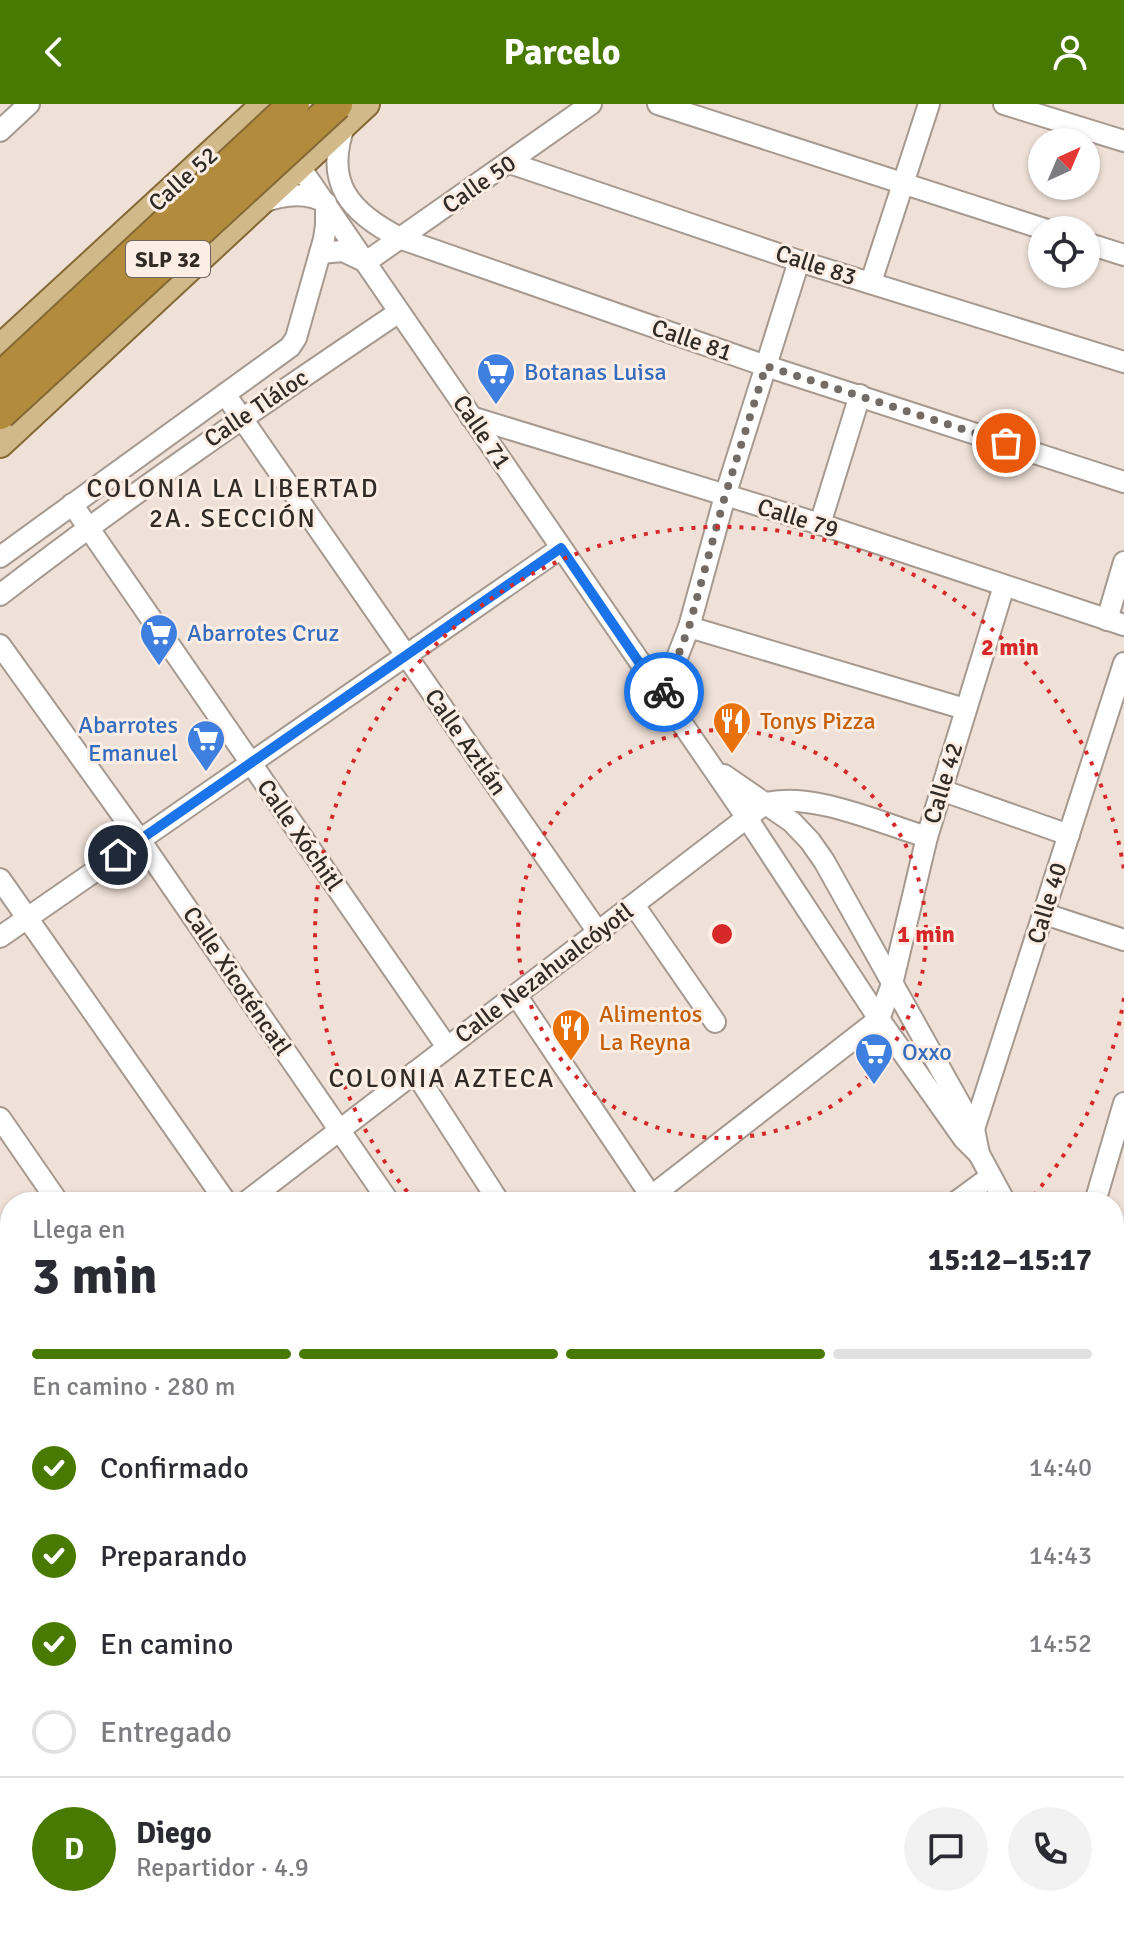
<!DOCTYPE html>
<html lang="es">
<head>
<meta charset="utf-8">
<style>
	:root { --surface:#fff; --page:#f2f2f3; --text:#2b2b33; --muted:#7c7c81; --line:#e1e1e2; --accent:#487900 }
	body { margin:0; font-family:Signika,sans-serif; background:var(--page); color:var(--text); height:100vh; display:flex; flex-direction:column; font-size:30px; white-space:nowrap }
	* { box-sizing:border-box; margin:0 }
	p { font-size:26px; color:var(--muted) }
	.icon { flex:none; width:44px; height:44px; fill:none; stroke:currentColor; stroke-width:2; stroke-linecap:round; stroke-linejoin:round }
	.map { position:relative; flex:1; overflow:hidden }
	.details { position:absolute; left:0px; top:1088px; width:1124px; height:744px; display:flex; flex-direction:column; background:var(--surface); border-radius:32px 32px 0 0; box-shadow:0 2px 6px #0004 }
	.details>* { flex:none }
	.needle { width:52px; rotate:44deg }
	.tools { position:absolute; left:1028px; top:24px; display:grid; gap:16px }
	.tools a { display:grid; place-items:center; width:72px; height:72px; border-radius:50%; background:var(--surface); box-shadow:0 2px 6px #0004; font-size:40px }
	.pin { position:absolute; display:grid; place-items:center; width:68px; height:68px; color:#fff; margin:-34px; border:4px solid #fff; border-radius:50%; box-shadow:0 2px 8px #0007 }
	.courier { position:absolute; display:grid; place-items:center; width:80px; height:80px; margin:-40px; border:6px solid #1a73e8; border-radius:50%; background:#fff; color:#222; box-shadow:0 2px 10px #0007 }
	.head em { font-style:normal; font-weight:700 }
	.head div { display:flex; flex-direction:column-reverse }
	.head { display:flex; align-items:center; justify-content:space-between; height:136px; padding:0 32px }
	h1 { font-size:52px; font-weight:700; line-height:60px }
	.bar { display:grid; grid-template-columns:repeat(4,1fr); gap:12px 8px; align-content:center; height:96px; padding:0 32px }
	.bar i { height:10px; border-radius:6px; background:var(--line) }
	.bar .current { background:var(--accent) }
	.bar p { grid-column:span 4 }
	.line { display:flex; align-items:center; gap:20px; padding:0 32px; border-top:2px solid var(--line) }
	.line div { flex:1 }
	.round { display:grid; place-items:center; flex:none; width:84px; height:84px; border-radius:42px; background:var(--page) }
	ol { padding:0 32px; list-style:none }
	li { display:flex; align-items:center; gap:24px; height:88px }
	li p { margin-inline-start:auto }
	li .icon { padding:8px; border-radius:50%; background:var(--accent); color:#fff; stroke-width:4 }
	li:last-child { color:var(--muted) }
	li i { width:44px; height:44px; border:4px solid var(--line); border-radius:50% }
	header { display:flex; justify-content:space-between; align-items:center; height:104px; padding:0 32px; background:var(--accent); color:#fff; font-size:36px; font-weight:700 }
	.map>svg:first-child { display:block }
	.lines { fill:none; stroke-linecap:round; stroke-linejoin:round }
	.minor-casing { stroke:#a69990; stroke-width:24 }
	.major-casing { stroke:#846935; stroke-width:30 }
	.minor { stroke:#fff; stroke-width:20 }
	.major { stroke:#d1b98a; stroke-width:26 }
	.highway-bridge-casing { stroke:#846935; stroke-width:34; stroke-linecap:butt }
	.highway-bridge { stroke:#b28b3c; stroke-width:30 }
	.done { stroke:#736b65; stroke-width:8; stroke-dasharray:0 14.4 }
	.route { stroke:#1a73e8; stroke-width:10 }
	.ring { fill:none; stroke:#d62828; stroke-width:4; stroke-dasharray:4 8 }
	.labels { text-anchor:middle; stroke-width:6; stroke-linejoin:round; paint-order:stroke }
	.shield { fill:#fceee4; stroke:#6d6660; stroke-width:2 }
	.shield-label { font-size:22px; font-weight:bold; fill:#302b27 }
	.street-label { font-size:24px; fill:#302b27; stroke:#fceee4 }
	.shop-label { font-size:24px; fill:#366cbe; stroke:#fceee4; text-anchor:start }
	.food-label { font-size:24px; fill:#c56008; stroke:#fceee4; text-anchor:start }
	.neighbourhood-label { font-size:26px; letter-spacing:2px; fill:#302b27; stroke:#fceee4 }
	.centre { fill:#d62828; stroke:#fceee4; stroke-width:4 }
	.ring-label { font-size:24px; text-anchor:middle; font-weight:bold; fill:#d62828; stroke:#fceee4; stroke-width:6; stroke-linejoin:round; paint-order:stroke }
</style>
</head>
<body>
<header><svg class="icon" aria-label="back" viewBox="0 0 24 24"><path d="M15 5l-7 7 7 7"/></svg>Parcelo<svg class="icon" aria-label="person" viewBox="0 0 24 24"><circle cx="12" cy="8" r="4"/><path d="M4 21q1-7 8-7t8 7"/></svg></header>
<div class="map">
<svg width="1124" height="1832" viewBox="0 0 1124 1832">
	<rect width="100%" height="100%" fill="#efe1d7"/>
	<g class="lines">
		<g class="minor-casing">
			<g id="minor">
				<polyline points="658,0 1047,126"/>
				<polyline points="1004,0 1124,37"/>
				<path d="M345,20C323,79 350,109 402,135L766,262L1124,378"/>
				<polyline points="0,27 29,0"/>
				<polyline points="291,50 747,714 879,915 964,1035 979,1050"/>
				<polyline points="510,59 799,157 1124,258"/>
				<polyline points="1086,139 1124,151"/>
				<polyline points="320,149 343,147 366,158 591,0"/>
				<polyline points="871,178 929,0"/>
				<polyline points="225,290 598,828"/>
				<polyline points="471,313 820,420 1124,521"/>
				<polyline points="72,400 447,943"/>
				<polyline points="820,420 860,291"/>
				<path d="M0,453L290,243L296,234L324,135L326,121V99C305,86 281,91 260,99"/>
				<path d="M0,491C129,391 264,299 399,208"/>
				<polyline points="1107,516 1124,458"/>
				<polyline points="689,523 965,605"/>
				<polyline points="0,541 140,736 389,1098"/>
				<polyline points="662,592 689,523 725,392 799,157"/>
				<polyline points="724,671 792,718 810,737 824,757 974,1025 979,1050 1005,1098"/>
				<polyline points="941,686 1069,731"/>
				<polyline points="0,775 226,1098"/>
				<polyline points="634,801 715,918"/>
				<polyline points="1045,810 1124,836"/>
				<polyline points="0,833 561,444"/>
				<polyline points="516,891 655,1098"/>
				<polyline points="415,968 499,1098"/>
				<polyline points="0,1014 58,1098"/>
				<polyline points="970,1029 974,1025 1124,559"/>
				<path d="M246,1098L766,699C814,688 880,719 927,733"/>
				<polyline points="644,1098 879,915 892,880 927,733 1004,482"/>
				<polyline points="956,1098 990,1073"/>
				<polyline points="1095,1098 1124,999"/>
				<polyline points="0,1203 10,1218"/>
				<polyline points="1114,1261 1124,1254"/>
				<polyline points="0,1281 10,1274"/>
				<polyline points="1114,1281 1124,1298"/>
				<polyline points="0,1395 10,1409"/>
				<polyline points="0,1559 10,1552"/>
				<polyline points="1114,1575 1124,1567"/>
				<polyline points="0,1591 10,1605"/>
				<polyline points="1114,1610 1124,1603"/>
				<polyline points="1114,1679 1124,1695"/>
				<polyline points="1114,1730 1124,1729"/>
				<polyline points="0,1779 10,1772"/>
				<polyline points="525,1822 533,1832"/>
				<polyline points="591,1822 598,1832"/>
				<polyline points="724,1822 731,1832"/>
				<polyline points="809,1822 817,1832"/>
				<polyline points="1065,1822 1072,1832"/>
				<polyline points="150,1832 164,1822"/>
				<polyline points="373,1832 386,1822"/>
				<polyline points="557,1832 570,1822"/>
				<polyline points="960,1832 963,1822"/>
				<polyline points="1083,1832 1099,1826 1124,1826"/>
			</g>
		</g>
		<g class="major-casing">
			<g id="major">
				<polyline points="0,244 265,0"/>
				<polyline points="0,340 366,0"/>
			</g>
		</g>
		<use href="#minor" class="minor"/>
		<use href="#major" class="major"/>
		<g class="highway-bridge-casing">
			<g id="highway-bridge">
				<polyline points="0,274 294,0"/>
				<polyline points="0,310 337,0"/>
			</g>
		</g>
		<use href="#highway-bridge" class="highway-bridge"/>
	</g>
	<g class="lines">
		<polyline class="done" points="664,588 689,523 725,392 766,262 1006,339"/>
		<polyline class="route" points="118,751 561,444 662,592 664,588"/>
	</g>
	<g class="ring">
		<circle cx="722" cy="830" r="204"/>
		<path d="M1124 894A407 407 0 0 1 1029 1097M415 1097A407 407 0 1 1 1124 766"/>
	</g>
	<defs>
		<g id="supermarket-pin" transform="scale(2)"><path d="M0 17L-7.5 6A9.5 9.5 0 1 1 7.5 6Z" fill="#3f7fe0" stroke="#fceee4"/><path d="M-6-5.5h2.5l.6 2H6L4.5 2H-2.5L-4.4-4H-6ZM-1.5 3.2a1.3 1.3 0 1 0 .1 0ZM3 3.2a1.3 1.3 0 1 0 .1 0Z" fill="#fff"/></g>
		<g id="restaurant-pin" transform="scale(2)"><path d="M0 17L-7.5 6A9.5 9.5 0 1 1 7.5 6Z" fill="#e8710a" stroke="#fceee4"/><path d="M-5-6h1v4h1v-4h1v4h1v-4h1v5L-1.5 .5V6h-2V.5L-5-1ZM5-6V6H3V1.5H1.5Q1.5-4 5-6Z" fill="#fff"/></g>
	</defs>
	<g fill-rule="evenodd">
		<use href="#supermarket-pin" x="496" y="268"/>
		<use href="#supermarket-pin" x="159" y="529"/>
		<use href="#restaurant-pin" x="732" y="617"/>
		<use href="#supermarket-pin" x="206" y="635"/>
		<use href="#restaurant-pin" x="571" y="924"/>
		<use href="#supermarket-pin" x="874" y="948"/>
	</g>
	<g class="labels">
		<rect class="shield" x="126" y="137" width="84" height="36" rx="6"/>
		<g class="shield-label">
			<text x="168" y="163">SLP 32</text>
		</g>
		<g class="street-label">
			<text transform="translate(183 75) rotate(-42)" y="8">Calle 52</text>
			<text transform="translate(479 80) rotate(-35)" y="8">Calle 50</text>
			<text transform="translate(816 161) rotate(18)" y="8">Calle 83</text>
			<text transform="translate(692 236) rotate(19)" y="8">Calle 81</text>
			<text transform="translate(256 304) rotate(-34)" y="8">Calle Tláloc</text>
			<text transform="translate(482 328) rotate(56)" y="8">Calle 71</text>
			<text transform="translate(798 414) rotate(17)" y="8">Calle 79</text>
			<text transform="translate(466 638) rotate(55)" y="8">Calle Aztlán</text>
			<text transform="translate(943 679) rotate(-73)" y="8">Calle 42</text>
			<text transform="translate(300 731) rotate(55)" y="8">Calle Xóchitl</text>
			<text transform="translate(1047 799) rotate(-73)" y="8">Calle 40</text>
			<text transform="translate(544 869) rotate(-37)" y="8">Calle Nezahualcóyotl</text>
			<text transform="translate(237 877) rotate(56)" y="8">Calle Xicoténcatl</text>
		</g>
		<g class="shop-label">
			<text x="524" y="276">Botanas Luisa</text>
			<text x="187" y="537">Abarrotes Cruz</text>
			<text x="178" y="629" text-anchor="end">Abarrotes<tspan x="178" dy="28">Emanuel</tspan></text>
			<text x="902" y="956">Oxxo</text>
		</g>
		<g class="food-label">
			<text x="760" y="625">Tonys Pizza</text>
			<text x="599" y="918">Alimentos<tspan x="599" dy="28">La Reyna</tspan></text>
		</g>
		<g class="neighbourhood-label">
			<text x="233" y="393">COLONIA LA LIBERTAD<tspan x="233" dy="30">2A. SECCIÓN</tspan></text>
			<text x="442" y="983">COLONIA AZTECA</text>
		</g>
	</g>
	<circle cx="722" cy="830" r="12" class="centre"/>
	<g class="ring-label">
		<text x="1010" y="551">2 min</text>
		<text x="926" y="838">1 min</text>
	</g>
</svg>
<div class="tools">
<a><svg class="needle" viewBox="-14 -14 28 28"><path d="M0-13l5 13h-10z" fill="#e53935"/><path d="M0 13l5-13h-10z" fill="#7c7c81"/></svg></a>
<a><svg class="icon" aria-label="locate" viewBox="0 0 24 24"><circle cx="12" cy="12" r="6"/><path d="M12 2v4M12 18v4M2 12h4M18 12h4"/></svg></a>
</div>
<div class="pin" style="left:1006px;top:339px;background:#ea580c"><svg class="icon" aria-label="bag" viewBox="0 0 24 24"><path d="M5 8h14l-1 12H6zM9 8a3 3 0 0 1 6 0"/></svg></div>
<div class="pin" style="left:118px;top:751px;background:#1f2937"><svg class="icon" aria-label="home" viewBox="0 0 24 24"><path d="M3 11l9-7 9 7M6 9v11h12V9"/></svg></div>
<div class="courier" style="left:664px;top:588px"><svg class="icon" aria-label="bike" viewBox="0 0 24 24"><circle cx="6" cy="16" r="4"/><circle cx="18" cy="16" r="4"/><path d="M6 16l4-8h5l3 8M10 8l3 8H6M13 5h3"/></svg></div>
<section class="details">
<div class="head"><div><h1>3 min</h1><p>Llega en</p></div><em>15:12–15:17</em></div>
<div class="bar"><i class="current"></i><i class="current"></i><i class="current"></i><i></i><p>En camino · 280 m</p></div>
<ol>
<li><svg class="icon" aria-label="check" viewBox="0 0 24 24"><path d="M5 12l5 5 9-10"/></svg>Confirmado<p>14:40</p></li>
<li><svg class="icon" aria-label="check" viewBox="0 0 24 24"><path d="M5 12l5 5 9-10"/></svg>Preparando<p>14:43</p></li>
<li><svg class="icon" aria-label="check" viewBox="0 0 24 24"><path d="M5 12l5 5 9-10"/></svg>En camino<p>14:52</p></li>
<li><i></i>Entregado</li>
</ol>
<div class="line" style="height:144px"><b class="round" style="background:var(--accent);color:#fff">D</b><div><b>Diego</b><p>Repartidor · 4.9</p></div><a class="round"><svg class="icon" aria-label="chat" viewBox="0 0 24 24"><path d="M4 5h16v11H9l-5 4z"/></svg></a><a class="round"><svg class="icon" aria-label="phone" viewBox="0 0 24 24"><path d="M5 4h4l2 5-3 2q2 4 5 5l2-3 5 2v4C11 20 4 13 5 4z"/></svg></a></div>
</section>
</div>
</body>
</html>
